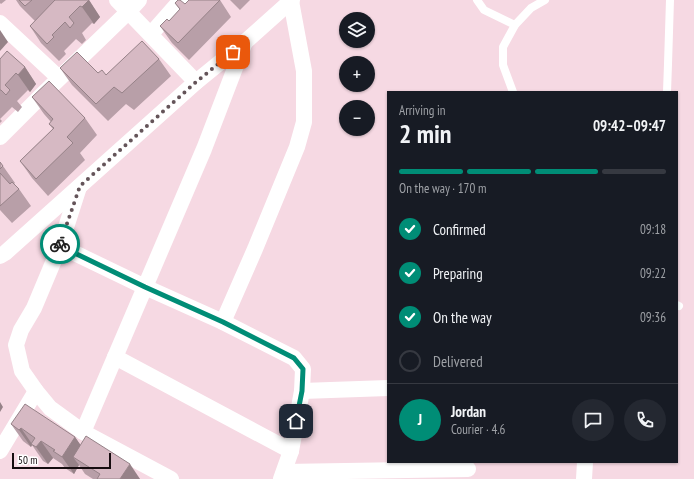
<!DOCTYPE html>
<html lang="en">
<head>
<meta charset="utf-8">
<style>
	:root { --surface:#171b24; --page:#242831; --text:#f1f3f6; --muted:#9ea1a6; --line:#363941; --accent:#008d76 }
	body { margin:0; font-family:"PT Sans Narrow",sans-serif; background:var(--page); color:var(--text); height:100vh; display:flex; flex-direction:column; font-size:15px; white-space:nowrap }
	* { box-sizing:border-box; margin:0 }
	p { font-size:13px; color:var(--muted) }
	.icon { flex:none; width:22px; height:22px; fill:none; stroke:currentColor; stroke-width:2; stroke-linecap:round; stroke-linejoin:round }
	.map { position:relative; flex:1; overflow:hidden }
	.sheet { position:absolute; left:387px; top:91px; width:291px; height:372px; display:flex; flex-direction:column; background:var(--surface); border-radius:0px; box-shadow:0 1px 3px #0004 }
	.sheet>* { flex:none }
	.tools { position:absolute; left:339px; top:12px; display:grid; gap:8px }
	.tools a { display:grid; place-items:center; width:36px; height:36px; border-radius:50%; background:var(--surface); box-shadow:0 1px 3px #0004; font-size:20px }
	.scale { position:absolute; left:12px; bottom:10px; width:99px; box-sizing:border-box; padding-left:4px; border:2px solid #150c0f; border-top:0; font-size:11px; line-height:14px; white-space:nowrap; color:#150c0f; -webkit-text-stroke:3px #fff; paint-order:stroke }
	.pin { position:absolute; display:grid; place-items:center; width:34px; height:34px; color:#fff; margin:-17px; border-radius:8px; box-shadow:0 2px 6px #0006 }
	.courier { position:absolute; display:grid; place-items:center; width:40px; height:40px; margin:-20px; border:3px solid #008d76; border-radius:50%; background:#fff; color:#222; box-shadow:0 1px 5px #0007 }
	.summary em { font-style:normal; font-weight:700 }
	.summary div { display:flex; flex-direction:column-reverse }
	.summary { display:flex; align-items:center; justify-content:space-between; height:68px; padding:0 12px }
	h1 { font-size:26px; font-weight:700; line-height:30px }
	.bar { display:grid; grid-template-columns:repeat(4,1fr); gap:6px 4px; align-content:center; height:48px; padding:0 12px }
	.bar i { height:5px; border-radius:3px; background:var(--line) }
	.bar .on { background:var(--accent) }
	.bar p { grid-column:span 4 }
	.line { display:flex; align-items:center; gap:10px; padding:0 12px; border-top:1px solid var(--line) }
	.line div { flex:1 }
	.round { display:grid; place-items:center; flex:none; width:42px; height:42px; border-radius:21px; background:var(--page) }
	ol { padding:0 12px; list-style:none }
	li { display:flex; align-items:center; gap:12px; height:44px }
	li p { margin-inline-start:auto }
	li .icon { padding:4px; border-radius:50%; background:var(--accent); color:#fff; stroke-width:4 }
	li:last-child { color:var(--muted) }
	li i { width:22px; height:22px; border:2px solid var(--line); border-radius:50% }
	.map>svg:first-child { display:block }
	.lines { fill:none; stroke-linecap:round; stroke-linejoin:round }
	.lane { stroke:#fff; stroke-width:8 }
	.street { stroke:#fff; stroke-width:16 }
	.wall { fill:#b89fa8 }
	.shaded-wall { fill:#968288 }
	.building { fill:#d6b9c3; stroke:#968288 }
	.done { stroke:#645459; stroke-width:4; stroke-dasharray:0 7.2 }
	.route { stroke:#008d76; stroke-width:5 }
</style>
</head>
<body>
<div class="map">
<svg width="694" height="479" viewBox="0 0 694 479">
	<rect width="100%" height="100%" fill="#f6d9e3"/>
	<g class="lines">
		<g class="lane">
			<polyline points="477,0 484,10 515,25"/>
			<polyline points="513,92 503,65 503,47 515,25 531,8 545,0"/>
			<polyline points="667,92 668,64 670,0"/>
			<polyline points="677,305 679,306"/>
		</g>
		<g class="street">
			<polyline points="117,0 196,82"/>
			<polyline points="0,23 59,78"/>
			<polyline points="151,34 181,0"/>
			<polyline points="0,137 41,96 128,12 139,0"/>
			<polyline points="79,187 60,246 34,308 21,330 16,345 22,371 36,391 50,408 83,432 171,479"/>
			<polyline points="60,246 145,287 223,322 294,358 303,369 302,391 291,451 281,479"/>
			<polyline points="0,256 5,253 196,82 245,42 292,0"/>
			<polyline points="223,322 255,249 297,147 304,122 304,71 291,1"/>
			<polyline points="115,357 291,451"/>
			<polyline points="302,391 388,388"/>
			<polyline points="83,432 204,149 245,42"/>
			<polyline points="0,451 36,391"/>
			<polyline points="284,472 468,469"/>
			<polyline points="584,479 585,462"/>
		</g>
	</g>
	<g class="wall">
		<polygon points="0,0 6,0 1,4 0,3"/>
		<polygon points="16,0 89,0 100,17 94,24 92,23 82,33 86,40 82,44 76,39 64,51 66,54 59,61 41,43 30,26 35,21 20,6"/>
		<polygon points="220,0 231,17 189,60 172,43 160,26 169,21 180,10 175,3 185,4"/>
		<polygon points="230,0 250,0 240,10"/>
		<polygon points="0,59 25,67 36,84 30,92 28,90 17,101 22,107 18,112 12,107 0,119 2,121 0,123"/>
		<polygon points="159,59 171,76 134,110 126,104 108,121 72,85 60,68 106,75"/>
		<polygon points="32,97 85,118 97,135 80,153 85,160 48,196 32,178 20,161 53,129 49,124 51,122 44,114"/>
		<polygon points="0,162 3,166 15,183 14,184 19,189 31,206 12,223 0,210"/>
		<polygon points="11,424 75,437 80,445 140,479 93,479 85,474 79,465 74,474 65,468 62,464 53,458 48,464 43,461 32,445 31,447 23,441"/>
	</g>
	<g class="shaded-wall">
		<polygon points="89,0 100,17 94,24 82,7"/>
		<polygon points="0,30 8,42 0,51"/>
		<polygon points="25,67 36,84 30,92 18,75"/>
		<polygon points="0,402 3,407 0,412"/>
		<polygon points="21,428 32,444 31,444 32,445 31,447 19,430"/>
		<polygon points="75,437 87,454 73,457 79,465 74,474 62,457"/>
		<polygon points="41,441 53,458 48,464 36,447"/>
		<polygon points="130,464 140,479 120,479"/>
	</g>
	<g class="building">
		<polygon points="19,0 32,0 25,6"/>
		<polygon points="55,0 89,0 82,7 80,6 69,17 74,23 70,28 65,22 52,35 54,37 47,44 30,26"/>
		<polygon points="178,0 180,0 185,4 189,0 220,0 178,43 160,26 167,19 169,21 180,9 175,3"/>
		<polygon points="142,41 159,59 122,93 114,87 96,104 60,68 77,52 98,73 102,70 106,75"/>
		<polygon points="7,51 25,67 18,75 16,73 5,85 10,90 6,95 1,90 0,90 0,59"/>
		<polygon points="49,81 85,118 67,137 73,143 36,179 20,161 54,128 49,124 53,119 32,97"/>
		<polygon points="0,162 3,166 0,169"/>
		<polygon points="0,173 10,184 12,182 19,189 0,206"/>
		<polygon points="25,404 75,437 62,457 53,451 55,450 41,441 36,447 31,444 35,438 21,428 19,430 11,424"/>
		<polygon points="86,436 130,464 120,479 97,479 100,474 73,457"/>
	</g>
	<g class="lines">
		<polyline class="done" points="60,244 80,186 196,82 233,52"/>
		<polyline class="route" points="60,244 60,246 145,287 223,322 294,358 303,369 302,391 296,421"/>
	</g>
</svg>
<div class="tools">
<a><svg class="icon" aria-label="layers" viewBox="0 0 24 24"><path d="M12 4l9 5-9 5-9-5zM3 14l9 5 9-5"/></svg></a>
<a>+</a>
<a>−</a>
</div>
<div class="scale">50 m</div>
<div class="pin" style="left:233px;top:52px;background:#ea580c"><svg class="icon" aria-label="bag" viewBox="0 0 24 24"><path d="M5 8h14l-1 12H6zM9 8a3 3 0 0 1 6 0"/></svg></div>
<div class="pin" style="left:296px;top:421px;background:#1f2937"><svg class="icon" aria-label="home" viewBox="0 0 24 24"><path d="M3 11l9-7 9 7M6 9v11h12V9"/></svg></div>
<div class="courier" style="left:60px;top:244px"><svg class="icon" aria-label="bike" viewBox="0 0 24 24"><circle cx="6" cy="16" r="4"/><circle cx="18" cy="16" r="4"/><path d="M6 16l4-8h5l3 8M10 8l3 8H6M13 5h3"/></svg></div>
<section class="sheet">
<div class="summary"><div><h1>2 min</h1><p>Arriving in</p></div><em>09:42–09:47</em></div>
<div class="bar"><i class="on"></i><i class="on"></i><i class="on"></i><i></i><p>On the way · 170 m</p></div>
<ol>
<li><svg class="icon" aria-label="check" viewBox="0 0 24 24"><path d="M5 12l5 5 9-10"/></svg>Confirmed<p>09:18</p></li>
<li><svg class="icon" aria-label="check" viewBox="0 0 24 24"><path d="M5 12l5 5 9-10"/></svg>Preparing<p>09:22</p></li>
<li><svg class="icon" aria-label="check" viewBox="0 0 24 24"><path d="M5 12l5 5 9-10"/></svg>On the way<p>09:36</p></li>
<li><i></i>Delivered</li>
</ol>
<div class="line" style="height:72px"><b class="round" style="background:var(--accent);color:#fff">J</b><div><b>Jordan</b><p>Courier · 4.6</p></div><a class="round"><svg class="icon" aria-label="chat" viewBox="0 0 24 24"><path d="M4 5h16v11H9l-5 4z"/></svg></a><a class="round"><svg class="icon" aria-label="phone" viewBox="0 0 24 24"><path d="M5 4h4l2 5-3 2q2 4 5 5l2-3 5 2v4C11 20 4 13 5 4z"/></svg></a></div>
</section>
</div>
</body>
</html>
